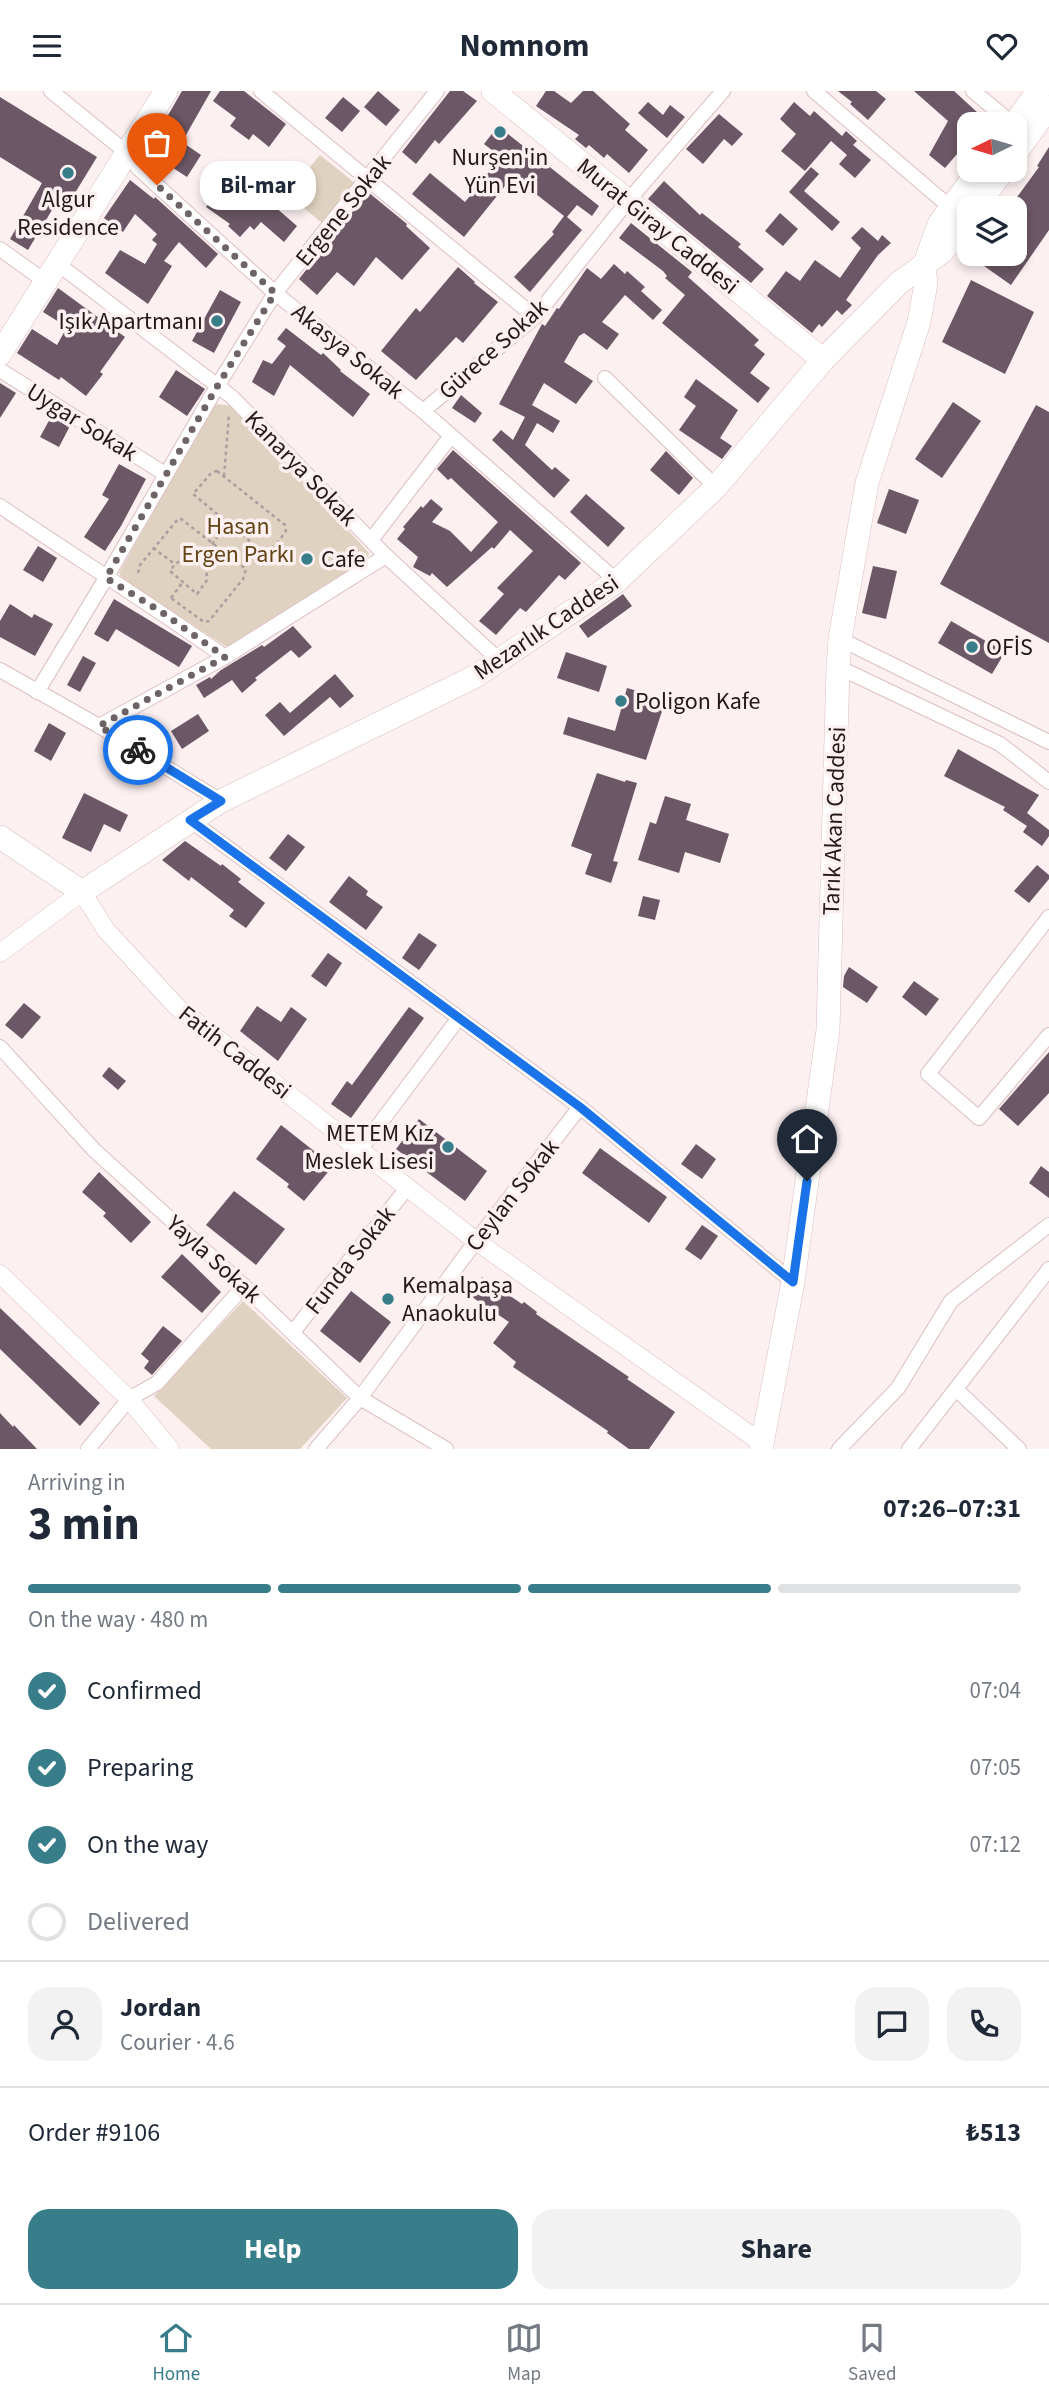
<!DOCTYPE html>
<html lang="en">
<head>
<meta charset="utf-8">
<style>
	:root { --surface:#fff; --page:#f2f2f3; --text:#1f2937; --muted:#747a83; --line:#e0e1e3; --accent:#387e8a }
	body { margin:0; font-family:"Source Sans 3",sans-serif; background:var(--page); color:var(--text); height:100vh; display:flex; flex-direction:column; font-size:26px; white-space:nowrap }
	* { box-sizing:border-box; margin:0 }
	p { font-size:23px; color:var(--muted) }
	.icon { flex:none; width:38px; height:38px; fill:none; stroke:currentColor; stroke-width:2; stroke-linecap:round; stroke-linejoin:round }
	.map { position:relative; height:1358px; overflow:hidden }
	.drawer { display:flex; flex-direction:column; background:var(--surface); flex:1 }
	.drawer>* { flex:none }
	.needle { width:46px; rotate:265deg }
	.controls { position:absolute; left:957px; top:21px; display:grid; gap:14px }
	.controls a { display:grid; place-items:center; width:70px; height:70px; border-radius:14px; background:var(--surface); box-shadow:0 4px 10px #0003; font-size:35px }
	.pin { position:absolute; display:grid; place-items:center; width:60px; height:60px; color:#fff; margin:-72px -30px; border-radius:50% 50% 50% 0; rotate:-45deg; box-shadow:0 0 7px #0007 }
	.pin .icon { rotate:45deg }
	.courier { position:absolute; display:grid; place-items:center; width:70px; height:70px; margin:-35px; border:5px solid #1a73e8; border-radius:50%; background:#fff; color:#222; box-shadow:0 2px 9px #0007 }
	.bubble { position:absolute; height:49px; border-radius:21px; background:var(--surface); box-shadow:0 4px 10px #0003; font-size:23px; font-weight:700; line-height:49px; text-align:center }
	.summary em { font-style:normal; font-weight:700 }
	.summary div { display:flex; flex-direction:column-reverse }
	.summary { display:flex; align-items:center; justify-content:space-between; height:119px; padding:0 28px }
	h1 { font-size:46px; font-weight:700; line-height:52px }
	.bar { display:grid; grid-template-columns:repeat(4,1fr); gap:10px 7px; align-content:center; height:84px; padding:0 28px }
	.bar i { height:9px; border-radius:5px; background:var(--line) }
	.bar .selected { background:var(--accent) }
	.bar p { grid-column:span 4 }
	.line { display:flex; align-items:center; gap:18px; padding:0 28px; border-top:2px solid var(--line) }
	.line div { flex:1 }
	.round { display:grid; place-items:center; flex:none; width:74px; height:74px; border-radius:21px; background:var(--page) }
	ol { padding:0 28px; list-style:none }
	li { display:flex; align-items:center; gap:21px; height:77px }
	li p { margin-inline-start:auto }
	li .icon { padding:7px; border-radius:50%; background:var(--accent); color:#fff; stroke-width:4 }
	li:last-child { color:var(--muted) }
	li i { width:38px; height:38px; border:4px solid var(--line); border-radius:50% }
	.action { display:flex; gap:14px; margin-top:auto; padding:14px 28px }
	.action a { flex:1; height:80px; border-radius:21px; background:var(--accent); color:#fff; font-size:28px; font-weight:700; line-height:80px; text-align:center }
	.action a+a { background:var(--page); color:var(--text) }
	header { display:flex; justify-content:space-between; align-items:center; height:91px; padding:0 28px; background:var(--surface); font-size:32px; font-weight:700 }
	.tabs { display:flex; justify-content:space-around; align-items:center; height:98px; border-top:2px solid var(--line); background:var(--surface); font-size:19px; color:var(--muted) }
	.tabs a { display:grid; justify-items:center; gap:4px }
	.tabs .selected { color:var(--accent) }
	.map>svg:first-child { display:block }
	.green { fill:#e0d2c0 }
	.building { fill:#6b5765 }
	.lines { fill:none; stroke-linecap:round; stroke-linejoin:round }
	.minor-casing { stroke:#dcbfc2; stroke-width:16 }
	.tertiary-casing { stroke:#dcbfc2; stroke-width:19 }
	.primary-casing { stroke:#dcbfc2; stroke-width:24 }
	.path { stroke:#aa9fa0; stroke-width:2.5; stroke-dasharray:3.5 3.5; stroke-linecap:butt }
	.minor { stroke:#fff; stroke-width:14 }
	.tertiary { stroke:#fff; stroke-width:18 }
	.primary { stroke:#fff; stroke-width:23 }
	.done { stroke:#6f6465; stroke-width:7; stroke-dasharray:0 12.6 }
	.route { stroke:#1a73e8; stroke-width:9 }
	.poi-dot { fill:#387e8a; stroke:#fcf0f1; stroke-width:2.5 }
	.labels { text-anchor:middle; stroke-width:7; stroke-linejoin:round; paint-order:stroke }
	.poi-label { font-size:24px; fill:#23191a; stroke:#fcf0f1; text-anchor:start }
	.street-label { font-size:24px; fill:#23191a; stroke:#fcf0f1 }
	.park-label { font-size:24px; fill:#634415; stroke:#fcf0f1 }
</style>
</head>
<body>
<header><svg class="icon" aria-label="menu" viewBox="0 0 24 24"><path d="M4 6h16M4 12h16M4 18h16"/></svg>Nomnom<svg class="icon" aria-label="heart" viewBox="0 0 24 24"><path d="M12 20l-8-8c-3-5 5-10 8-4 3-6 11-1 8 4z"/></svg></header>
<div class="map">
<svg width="1049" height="1358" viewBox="0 0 1049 1358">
	<rect width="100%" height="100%" fill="#fcf0f1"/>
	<g class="green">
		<polygon points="320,64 356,93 323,133 288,103"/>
		<polygon points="217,313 234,315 369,462 367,471 230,555 225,555 122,488 119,482 210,319"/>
		<polygon points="243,1210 347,1307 300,1358 211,1358 154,1305"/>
	</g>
	<g class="building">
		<polygon points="182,0 211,0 182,51 201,64 187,86 170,75 172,72 148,59"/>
		<polygon points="220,0 244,0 286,33 269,56 253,43 249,49 230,35 236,27 213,10"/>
		<polygon points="378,0 400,19 386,35 364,16"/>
		<polygon points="450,0 463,0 477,10 439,53 435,49 416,73 402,61"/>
		<polygon points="546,0 554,0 571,12 583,0 593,0 630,33 625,39 648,59 629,82 607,63 604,67 589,54 586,57 575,48 579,44 536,15"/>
		<polygon points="838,0 876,0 886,8 868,29 850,13 852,11"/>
		<polygon points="914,0 954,0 990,33 970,33 970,48 945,77 929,64 948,30"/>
		<polygon points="0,6 97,66 67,115 58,109 28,159 10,148 42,92 0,66"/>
		<polygon points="343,6 360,20 342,41 325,27"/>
		<polygon points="648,11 663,24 670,14 685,26 667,47 638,22"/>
		<polygon points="794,11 810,25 814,20 842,45 846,40 857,50 853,54 871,69 855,87 839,73 847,64 831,50 805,80 781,60 796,43 780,28"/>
		<polygon points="719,23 743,43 732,55 724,48 703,73 686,58"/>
		<polygon points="498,35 599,115 592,125 577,114 567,126 582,139 530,201 514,186 554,143 552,141 564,125 513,85 464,146 412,103 430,82 465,111 501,66 484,53"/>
		<polygon points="1049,56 1049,139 1011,194 967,163 1015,163 1015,117 1009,117 1039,76 1037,75"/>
		<polygon points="239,73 281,106 274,115 297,135 284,151 261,131 254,139 250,135 240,146 228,135 230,133 206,116"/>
		<polygon points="811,76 819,83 804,100 840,131 832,140 789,101"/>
		<polygon points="130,89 154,108 155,106 218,163 206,177 179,151 164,170 172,175 148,213 105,182 120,159 145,173 157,153 152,149 157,143 135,123 123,141 104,127"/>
		<polygon points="664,90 700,124 702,122 741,153 738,156 764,178 751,192 648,108"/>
		<polygon points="368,101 407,133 406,135 430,157 402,189 376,166 354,195 337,181 317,204 299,188"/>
		<polygon points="780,122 798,138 783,155 765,140"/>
		<polygon points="631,132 692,181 688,186 759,249 754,254 765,263 750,282 770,297 758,312 662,232 685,204 665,187 667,185 663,180 619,147"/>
		<polygon points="862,136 878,150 882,144 891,152 878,164 846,209 852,214 842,224 837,219 822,236 819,233 812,242 767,205 786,180 800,190 815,169 840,187 861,157 851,147"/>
		<polygon points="614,173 625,183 627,180 645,196 641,200 662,219 653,229 625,204 602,231 619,243 607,259 584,242 579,245 564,271 593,290 576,313 544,292 532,314 560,330 553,342 537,332 525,354 552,379 555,376 570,389 554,407 492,349 501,339 513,349 525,326 499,313 542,233 545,235 557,217 559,218 587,177 601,188"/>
		<polygon points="458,176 475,191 474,192 498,211 463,252 456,246 416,289 381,260 416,217 420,221"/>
		<polygon points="971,189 1034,221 1005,283 942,251"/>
		<polygon points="58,197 125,246 100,281 103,283 86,305 61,286 59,289 17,262 32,238 57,254 67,236 43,221"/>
		<polygon points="220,199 241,211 214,262 192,250"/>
		<polygon points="286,237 321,264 323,262 341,279 340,280 370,303 353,326 290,274 274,305 252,291 263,269 272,273 286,255 277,248"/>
		<polygon points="176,279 205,298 187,325 159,306"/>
		<polygon points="696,288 738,319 720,347 732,355 722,368 679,339 696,315 684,306"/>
		<polygon points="0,292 16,302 0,327"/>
		<polygon points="461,304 482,322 475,332 452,317"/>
		<polygon points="953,311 981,330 942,387 915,368"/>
		<polygon points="1036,314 1049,321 1049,552 940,493"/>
		<polygon points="52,324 70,335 59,356 40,346"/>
		<polygon points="453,359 581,472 565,489 559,484 526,521 520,517 496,544 479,530 504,503 497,497 533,460 510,439 494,458 492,456 447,496 432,482 430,485 413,476 418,466 397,448 405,438 403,436 421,415 423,417 431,408 443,418 432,431 450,440 471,461 498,431 451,387 448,389 437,378"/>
		<polygon points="666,360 693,387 679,404 650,379"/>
		<polygon points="119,373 146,388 121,435 105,460 84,446 109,408 102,404"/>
		<polygon points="889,398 919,409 906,443 877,432"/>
		<polygon points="586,403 625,437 608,456 570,421"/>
		<polygon points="38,455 57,467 43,491 23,479"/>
		<polygon points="873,475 897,480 886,528 862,522"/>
		<polygon points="623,503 632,515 588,547 579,535"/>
		<polygon points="114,508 192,555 179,576 116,538 108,551 94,543"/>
		<polygon points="10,513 32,527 34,523 53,533 35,565 0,546 0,530"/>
		<polygon points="951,530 1005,561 992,583 938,552"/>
		<polygon points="293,535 312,556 299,567 291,559 255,587 257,589 242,602 232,589 204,607 196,594 210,586 211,588 221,579 262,554 264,556"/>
		<polygon points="566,561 607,575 599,601 557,587"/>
		<polygon points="83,565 96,572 80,601 67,594"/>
		<polygon points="335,583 354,605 340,617 330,606 284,645 265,624 280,611 290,622"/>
		<polygon points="627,597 666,608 646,669 563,643 568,626 615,640"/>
		<polygon points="198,623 209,640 182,658 171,640"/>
		<polygon points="49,632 66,642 51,670 34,660"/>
		<polygon points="958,658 1039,704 1027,722 1049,739 1049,745 1042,755 1023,741 1027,735 1003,719 1005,716 944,685"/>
		<polygon points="597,682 625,691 626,689 637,692 613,770 618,771 611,792 585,783 592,763 571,755"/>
		<polygon points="84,702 128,724 120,741 104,733 91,761 62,747"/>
		<polygon points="665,705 691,713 686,729 729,743 720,772 685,761 679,782 638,769 650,731 656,733"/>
		<polygon points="288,743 305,756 286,780 269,767"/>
		<polygon points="185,750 221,775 222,773 241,788 238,791 265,812 246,837 229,825 234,819 191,786 189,790 162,769"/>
		<polygon points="1037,774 1049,784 1049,788 1029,812 1014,800"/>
		<polygon points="349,785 368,800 366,804 383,816 366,839 329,811"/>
		<polygon points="643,805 660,809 655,829 638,825"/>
		<polygon points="419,842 437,854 419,879 402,867"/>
		<polygon points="328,862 342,872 326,896 311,885"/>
		<polygon points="849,876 878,896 867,912 843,896 844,885"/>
		<polygon points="914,890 939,908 926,925 902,906"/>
		<polygon points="24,912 41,926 22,948 5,934"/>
		<polygon points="257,915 281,931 291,916 307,928 278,970 240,940"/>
		<polygon points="409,916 424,927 351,1027 331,1013 347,990 352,994"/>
		<polygon points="1049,961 1049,1002 1018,1035 999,1018"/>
		<polygon points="109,976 126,990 118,999 102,985"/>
		<polygon points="419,1028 487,1080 465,1110 396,1058"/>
		<polygon points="281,1034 333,1075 304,1110 287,1096 289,1093 256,1068"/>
		<polygon points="696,1053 716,1068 702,1088 681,1073"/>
		<polygon points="600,1057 667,1106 649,1132 582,1082"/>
		<polygon points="1041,1075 1049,1081 1049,1107 1029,1092"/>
		<polygon points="99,1081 151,1131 131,1152 103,1125 106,1122 82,1101"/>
		<polygon points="234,1100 285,1138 256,1174 206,1134"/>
		<polygon points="702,1134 718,1145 701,1169 685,1158"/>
		<polygon points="182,1163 221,1201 202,1222 161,1186"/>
		<polygon points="482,1186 522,1213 524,1211 537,1221 536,1223 629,1286 627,1288 675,1321 649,1358 629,1358 607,1342 608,1340 513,1276 516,1271 493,1252 509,1231 472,1206"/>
		<polygon points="351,1200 391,1231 360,1272 320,1240"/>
		<polygon points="0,1217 100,1312 80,1335 0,1258"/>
		<polygon points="163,1235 182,1250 152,1284 144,1277 149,1270 141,1263"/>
		<polygon points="0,1322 13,1336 14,1334 37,1358 0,1358"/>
	</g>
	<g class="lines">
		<g class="minor-casing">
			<g id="minor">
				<polyline points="51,0 126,61 138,77 275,202 423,320 617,490"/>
				<polyline points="261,0 535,226"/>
				<polyline points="814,0 950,116"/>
				<polyline points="973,0 1013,33"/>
				<polyline points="0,158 46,191"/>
				<polyline points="58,173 232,306 386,465 499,569"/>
				<polyline points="0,279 165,383"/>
				<polyline points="605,287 716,396"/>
				<polyline points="423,320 535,226 627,111 723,0"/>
				<path d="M0,415C75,466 152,514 225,566"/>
				<polyline points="371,449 451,345"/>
				<polyline points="840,548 1049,651"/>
				<polyline points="838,576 1000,653 1049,691"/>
				<polyline points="0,579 99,635 221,710"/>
				<polyline points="37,601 106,487 218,294 275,202 437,0"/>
				<polyline points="99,635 225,566 386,465"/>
				<polyline points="190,729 580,1016 793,1191"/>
				<polyline points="1049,826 928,983 979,1027 1049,944"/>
				<polyline points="0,956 94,1059 244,1195 360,1307 446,1358"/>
				<polyline points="360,1059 458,928"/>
				<polyline points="293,1241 407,1097"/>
				<polyline points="956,1298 1019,1358"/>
				<polyline points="88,1358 129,1308 157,1292 244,1195"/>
				<polyline points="316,1358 360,1307 476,1150 580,1016"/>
				<polyline points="839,1358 898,1297 951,1210 1049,1134"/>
				<polyline points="909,1358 1049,1178"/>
			</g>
		</g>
		<g class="tertiary-casing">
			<g id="tertiary">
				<polyline points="0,862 82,801 106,839 177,916 476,1150 762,1352"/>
				<polyline points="0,1183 129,1308 170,1358"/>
			</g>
		</g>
		<g class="primary-casing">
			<g id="primary">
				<polyline points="493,0 823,269"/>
				<polyline points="1014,33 1038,0"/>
				<polyline points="1015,63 1049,16"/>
				<polyline points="976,117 1003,79"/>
				<polyline points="0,263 166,0"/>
				<polyline points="0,746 82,801 221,710 474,586 617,490 716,396 823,269 900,191 942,161 970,126"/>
				<polyline points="761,1358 793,1191 828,939 838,576 840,548 867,392 919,231 926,192 924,175 939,133 979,79"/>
			</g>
		</g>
		<g class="path">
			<polygon points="217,380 285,434 286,440 268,465 193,403 212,381"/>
			<polyline points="224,385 229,323"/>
			<polyline points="153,457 175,473"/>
			<path d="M186,466C200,466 207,475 207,489L197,503L170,480L175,473Z"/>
			<polyline points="199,470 228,432"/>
			<polyline points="138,482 140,474 178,428 181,428 246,478 243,488 209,530 204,531 171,507"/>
			<polyline points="171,507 182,492"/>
		</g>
		<use href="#minor" class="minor"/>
		<use href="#tertiary" class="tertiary"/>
		<use href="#primary" class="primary"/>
	</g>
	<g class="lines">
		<polyline class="done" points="138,659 99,635 225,566 160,520 106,487 218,294 275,202 157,94"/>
		<polyline class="route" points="138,659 221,710 190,729 580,1016 793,1191 807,1090"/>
	</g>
	<g class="poi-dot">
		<circle cx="500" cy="41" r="7"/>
		<circle cx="68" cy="82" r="7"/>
		<circle cx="217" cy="230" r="7"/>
		<circle cx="307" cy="468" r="7"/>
		<circle cx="972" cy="556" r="7"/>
		<circle cx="621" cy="610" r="7"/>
		<circle cx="448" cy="1056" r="7"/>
		<circle cx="388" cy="1208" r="7"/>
	</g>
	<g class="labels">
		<g class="poi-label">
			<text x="500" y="74" text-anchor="middle">Nurşen'in<tspan x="500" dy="28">Yün Evi</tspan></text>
			<text x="68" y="116" text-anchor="middle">Algur<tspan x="68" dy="28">Residence</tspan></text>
			<text x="203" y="238" text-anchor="end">Işık Apartmanı</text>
			<text x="321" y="476">Cafe</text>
			<text x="986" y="564">OFİS</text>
			<text x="635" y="618">Poligon Kafe</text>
			<text x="434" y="1050" text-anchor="end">METEM Kız<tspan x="434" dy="28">Meslek Lisesi</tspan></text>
			<text x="402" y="1202">Kemalpaşa<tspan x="402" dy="28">Anaokulu</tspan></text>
		</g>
		<g class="street-label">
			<text transform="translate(343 119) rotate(-51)" y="8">Ergene Sokak</text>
			<text transform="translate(658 135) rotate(39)" y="8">Murat Giray Caddesi</text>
			<text transform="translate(493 258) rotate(-42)" y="8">Gürece Sokak</text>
			<text transform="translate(348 260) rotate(39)" y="8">Akasya Sokak</text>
			<text transform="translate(82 331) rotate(32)" y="8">Uygar Sokak</text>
			<text transform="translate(301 377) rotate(46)" y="8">Kanarya Sokak</text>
			<text transform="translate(546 536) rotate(-34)" y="8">Mezarlık Caddesi</text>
			<text transform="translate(834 730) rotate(-88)" y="8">Tarık Akan Caddesi</text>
			<text transform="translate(235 961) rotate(38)" y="8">Fatih Caddesi</text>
			<text transform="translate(512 1104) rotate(-52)" y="8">Ceylan Sokak</text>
			<text transform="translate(214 1168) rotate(42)" y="8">Yayla Sokak</text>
			<text transform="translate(350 1169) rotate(-52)" y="8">Funda Sokak</text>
		</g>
		<g class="park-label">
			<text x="238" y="443">Hasan<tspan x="238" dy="28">Ergen Parkı</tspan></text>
		</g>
	</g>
</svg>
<div class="controls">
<a><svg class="needle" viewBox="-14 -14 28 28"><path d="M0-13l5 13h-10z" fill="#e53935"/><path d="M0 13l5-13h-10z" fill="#747a83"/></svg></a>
<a><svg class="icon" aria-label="layers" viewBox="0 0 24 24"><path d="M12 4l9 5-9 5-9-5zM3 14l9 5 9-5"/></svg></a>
</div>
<div class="pin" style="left:157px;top:94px;background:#ea580c"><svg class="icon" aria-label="bag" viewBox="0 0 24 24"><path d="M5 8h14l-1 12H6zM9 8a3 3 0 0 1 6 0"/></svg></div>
<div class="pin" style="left:807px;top:1090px;background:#1f2937"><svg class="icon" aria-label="home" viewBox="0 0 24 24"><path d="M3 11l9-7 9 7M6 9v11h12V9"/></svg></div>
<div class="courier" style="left:138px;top:659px"><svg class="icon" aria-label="bike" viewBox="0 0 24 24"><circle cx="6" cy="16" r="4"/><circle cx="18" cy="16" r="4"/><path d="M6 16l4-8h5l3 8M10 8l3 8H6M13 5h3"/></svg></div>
<div class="bubble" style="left:200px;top:70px;width:116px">Bil-mar</div>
</div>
<section class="drawer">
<div class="summary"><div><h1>3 min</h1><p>Arriving in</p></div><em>07:26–07:31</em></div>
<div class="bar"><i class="selected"></i><i class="selected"></i><i class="selected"></i><i></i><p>On the way · 480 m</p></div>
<ol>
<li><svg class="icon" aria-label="check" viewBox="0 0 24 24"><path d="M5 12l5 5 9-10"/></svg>Confirmed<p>07:04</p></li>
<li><svg class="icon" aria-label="check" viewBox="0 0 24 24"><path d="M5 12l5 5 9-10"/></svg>Preparing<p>07:05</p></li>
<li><svg class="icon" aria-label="check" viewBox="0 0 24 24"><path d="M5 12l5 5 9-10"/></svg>On the way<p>07:12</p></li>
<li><i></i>Delivered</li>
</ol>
<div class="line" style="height:126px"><a class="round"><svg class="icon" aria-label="person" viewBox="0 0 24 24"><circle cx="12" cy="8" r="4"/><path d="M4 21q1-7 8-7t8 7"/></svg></a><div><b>Jordan</b><p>Courier · 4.6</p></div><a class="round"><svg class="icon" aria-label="chat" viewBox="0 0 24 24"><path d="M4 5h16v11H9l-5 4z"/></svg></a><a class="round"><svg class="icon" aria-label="phone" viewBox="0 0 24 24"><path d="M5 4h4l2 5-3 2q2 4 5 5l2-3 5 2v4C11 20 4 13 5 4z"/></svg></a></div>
<div class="line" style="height:91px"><div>Order #9106</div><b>₺513</b></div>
<div class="action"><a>Help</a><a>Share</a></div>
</section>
<nav class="tabs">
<a class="selected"><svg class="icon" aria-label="home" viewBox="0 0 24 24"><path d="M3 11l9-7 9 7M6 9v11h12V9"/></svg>Home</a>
<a><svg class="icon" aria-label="map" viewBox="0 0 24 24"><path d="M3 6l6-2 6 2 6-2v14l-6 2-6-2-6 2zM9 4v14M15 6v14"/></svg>Map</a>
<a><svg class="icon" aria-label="saved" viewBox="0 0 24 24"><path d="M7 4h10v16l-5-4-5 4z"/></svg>Saved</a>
</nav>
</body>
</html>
